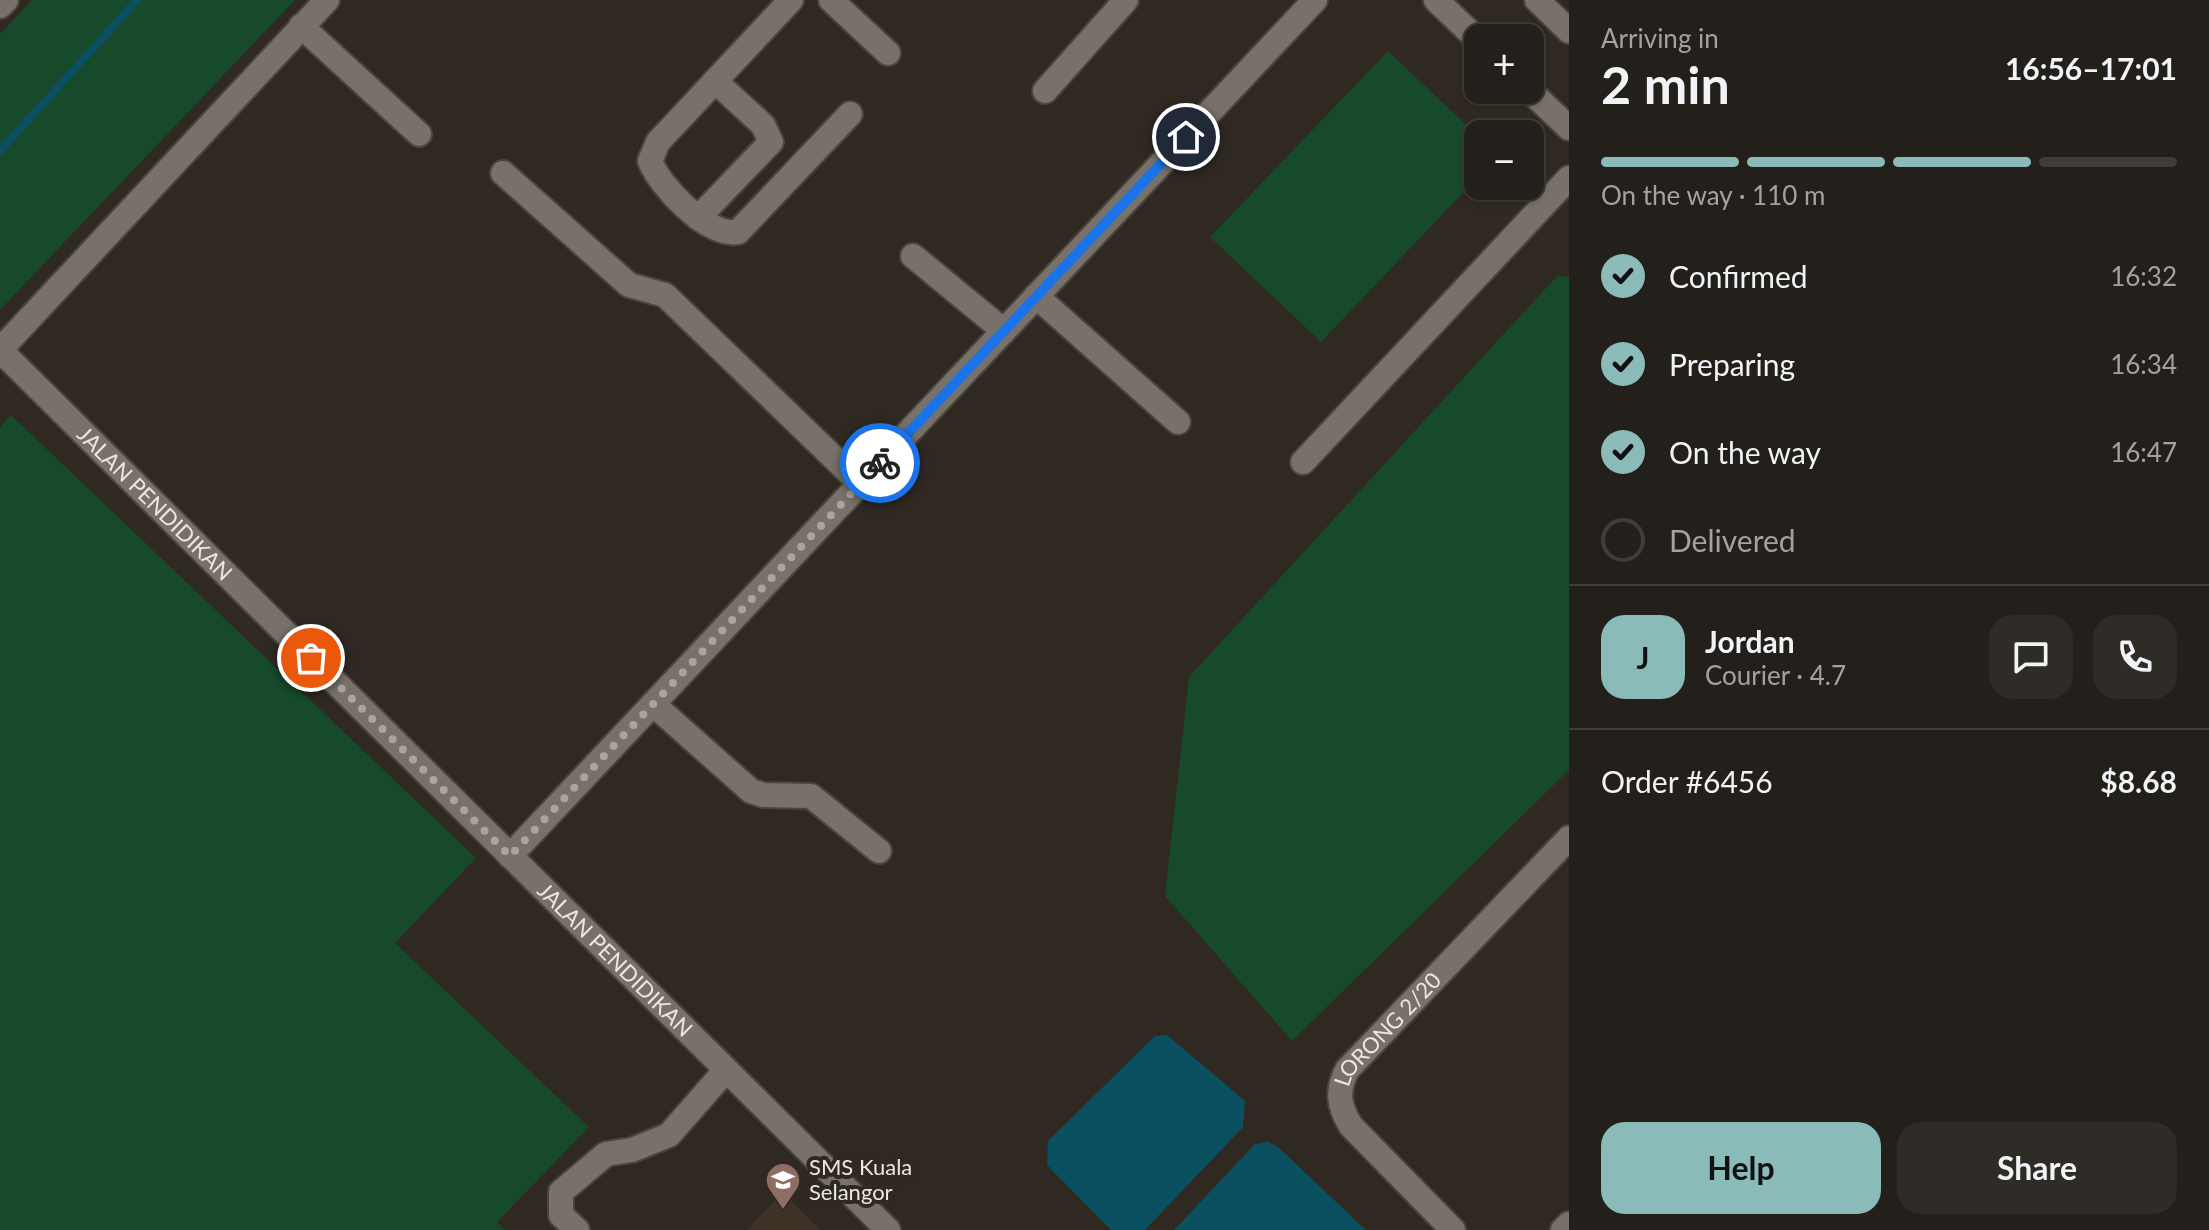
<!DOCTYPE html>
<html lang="en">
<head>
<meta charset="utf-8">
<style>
	:root { --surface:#231f1a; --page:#2f2c27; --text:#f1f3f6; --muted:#a3a2a2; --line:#403d39; --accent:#8bbbb9 }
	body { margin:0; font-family:Lato,sans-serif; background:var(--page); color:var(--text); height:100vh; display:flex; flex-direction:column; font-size:30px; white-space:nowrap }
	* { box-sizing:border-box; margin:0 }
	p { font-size:26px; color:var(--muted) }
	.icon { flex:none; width:44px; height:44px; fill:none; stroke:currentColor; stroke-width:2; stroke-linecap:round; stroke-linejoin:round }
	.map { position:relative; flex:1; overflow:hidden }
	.sheet { display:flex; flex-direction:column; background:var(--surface); width:640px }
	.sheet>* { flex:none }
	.buttons { position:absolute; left:1464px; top:24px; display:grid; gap:16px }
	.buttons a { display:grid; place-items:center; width:80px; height:80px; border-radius:16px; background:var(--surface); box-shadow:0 2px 6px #0004,0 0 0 2px var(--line); font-size:40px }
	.pin { position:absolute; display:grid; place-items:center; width:68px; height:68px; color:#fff; margin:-34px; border:4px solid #fff; border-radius:50%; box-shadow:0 2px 8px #0007 }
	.courier { position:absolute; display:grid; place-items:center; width:80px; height:80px; margin:-40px; border:6px solid #1a73e8; border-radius:50%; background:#fff; color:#222; box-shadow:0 2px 10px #0007 }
	.summary em { font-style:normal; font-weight:700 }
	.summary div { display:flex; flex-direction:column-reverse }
	.summary { display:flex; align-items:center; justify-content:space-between; height:136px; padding:0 32px }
	h1 { font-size:52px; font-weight:700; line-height:60px }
	.bar { display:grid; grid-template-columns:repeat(4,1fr); gap:12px 8px; align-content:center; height:96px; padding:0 32px }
	.bar i { height:10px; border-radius:6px; background:var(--line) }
	.bar .current { background:var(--accent) }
	.bar p { grid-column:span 4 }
	.line { display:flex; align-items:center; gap:20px; padding:0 32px; border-top:2px solid var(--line) }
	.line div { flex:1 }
	.round { display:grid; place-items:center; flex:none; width:84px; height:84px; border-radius:24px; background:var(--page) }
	ol { padding:0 32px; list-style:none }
	li { display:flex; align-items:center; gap:24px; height:88px }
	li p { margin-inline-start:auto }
	li .icon { padding:8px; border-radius:50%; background:var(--accent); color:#111; stroke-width:4 }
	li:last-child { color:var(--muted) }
	li i { width:44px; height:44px; border:4px solid var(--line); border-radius:50% }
	.primary-button { display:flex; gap:16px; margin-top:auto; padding:16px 32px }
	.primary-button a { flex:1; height:92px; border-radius:24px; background:var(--accent); color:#111; font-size:32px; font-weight:700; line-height:92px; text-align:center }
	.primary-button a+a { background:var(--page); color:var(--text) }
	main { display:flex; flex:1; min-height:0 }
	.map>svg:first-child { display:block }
	.built { fill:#3c3225 }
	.green { fill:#17492b }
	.water { fill:#0a5061 }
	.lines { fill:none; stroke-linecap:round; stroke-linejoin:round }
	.stream { stroke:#0a5061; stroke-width:8 }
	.minor-casing { stroke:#4a453f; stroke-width:28 }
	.minor { stroke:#787169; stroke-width:24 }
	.done { stroke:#a9a49f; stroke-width:8; stroke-dasharray:0 14.4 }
	.route { stroke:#1a73e8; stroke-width:10 }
	.labels { text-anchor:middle; stroke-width:8; stroke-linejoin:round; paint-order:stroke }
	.street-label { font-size:22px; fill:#ebe7e2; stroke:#2f2922 }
	.poi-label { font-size:22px; fill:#ebe7e2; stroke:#2f2922; text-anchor:start }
</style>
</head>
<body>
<main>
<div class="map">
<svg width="1569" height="1230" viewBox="0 0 1569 1230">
	<rect width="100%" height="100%" fill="#2f2922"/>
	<polygon class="built" points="783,1192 820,1230 747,1230"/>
	<g class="green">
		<polygon points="32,0 295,0 0,310 0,34"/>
		<polygon points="1388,51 1478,136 1478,177 1321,342 1210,237"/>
		<polygon points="1557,276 1569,277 1569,770 1292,1041 1165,896 1189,677"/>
		<polygon points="11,415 476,858 395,943 589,1127 497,1222 505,1230 0,1230 0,427"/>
	</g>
	<g class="water">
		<polygon points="1167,1035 1245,1101 1243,1127 1145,1230 1111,1230 1047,1165 1048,1141 1155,1036"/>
		<polygon points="1268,1142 1278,1147 1366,1230 1174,1230 1255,1144"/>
	</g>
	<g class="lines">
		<polyline class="stream" points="0,151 137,0"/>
		<g class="minor-casing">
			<g id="minor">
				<path d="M791,0L658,142L650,161C660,187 708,237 738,232L850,114"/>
				<polyline points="831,0 888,53"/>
				<polyline points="1436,0 1478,40"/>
				<polyline points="1537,0 1569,31"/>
				<polyline points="0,6 6,0"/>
				<polyline points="301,26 419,134"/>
				<polyline points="1529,90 1569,128"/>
				<polyline points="1045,91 1126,0"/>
				<polyline points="503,173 629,285 665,295 860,483"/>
				<polyline points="698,218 771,142 763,125 715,81"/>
				<polyline points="913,256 1004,331"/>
				<polyline points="1036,296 1178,422"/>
				<path id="s1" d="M0,350L888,1230"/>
				<polyline points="0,350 327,0"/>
				<polyline points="1303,462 1569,178"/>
				<polyline points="653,704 751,791 763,795 811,796 879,851"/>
				<polyline points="510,856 1315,0"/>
				<polyline points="577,1230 561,1215 561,1192 606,1154 632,1150 669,1135 726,1070"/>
				<path id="s2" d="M1453,1230L1351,1126C1339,1107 1336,1091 1347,1070L1569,838"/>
				<polyline points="1563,1230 1569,1224"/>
			</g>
		</g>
		<use href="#minor" class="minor"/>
	</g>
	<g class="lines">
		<polyline class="done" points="311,658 510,856 880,463"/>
		<polyline class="route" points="880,463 1186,137"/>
	</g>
	<defs>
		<g id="school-pin" transform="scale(1.8)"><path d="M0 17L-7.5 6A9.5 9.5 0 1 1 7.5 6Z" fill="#8d6e63" stroke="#2f2922"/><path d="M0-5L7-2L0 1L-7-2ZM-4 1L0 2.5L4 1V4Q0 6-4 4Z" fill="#fff"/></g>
	</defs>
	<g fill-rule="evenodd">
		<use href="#school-pin" x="783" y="1180"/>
	</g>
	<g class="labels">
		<g class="street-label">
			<text dy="8" stroke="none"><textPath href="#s1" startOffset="218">JALAN PENDIDIKAN</textPath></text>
			<text dy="8" stroke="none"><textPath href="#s1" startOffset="866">JALAN PENDIDIKAN</textPath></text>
			<text dy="8" stroke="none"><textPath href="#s2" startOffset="262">LORONG 2/20</textPath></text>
		</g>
		<g class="poi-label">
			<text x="809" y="1175">SMS Kuala<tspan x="809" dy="25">Selangor</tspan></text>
		</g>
	</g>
</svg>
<div class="buttons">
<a>+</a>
<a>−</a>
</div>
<div class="pin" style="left:311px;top:658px;background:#ea580c"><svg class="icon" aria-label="bag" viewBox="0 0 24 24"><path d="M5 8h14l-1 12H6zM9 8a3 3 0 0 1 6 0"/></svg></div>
<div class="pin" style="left:1186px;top:137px;background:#1f2937"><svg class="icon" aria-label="home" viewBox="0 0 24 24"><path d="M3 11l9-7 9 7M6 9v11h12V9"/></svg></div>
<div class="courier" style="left:880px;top:463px"><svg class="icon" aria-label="bike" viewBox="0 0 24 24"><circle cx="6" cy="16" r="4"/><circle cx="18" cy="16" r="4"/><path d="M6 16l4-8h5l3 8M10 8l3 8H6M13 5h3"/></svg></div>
</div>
<section class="sheet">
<div class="summary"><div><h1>2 min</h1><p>Arriving in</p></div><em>16:56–17:01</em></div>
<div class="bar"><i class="current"></i><i class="current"></i><i class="current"></i><i></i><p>On the way · 110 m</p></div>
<ol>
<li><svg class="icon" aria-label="check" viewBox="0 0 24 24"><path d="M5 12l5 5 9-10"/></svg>Confirmed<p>16:32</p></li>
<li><svg class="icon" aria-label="check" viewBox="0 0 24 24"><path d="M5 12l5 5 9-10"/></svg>Preparing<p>16:34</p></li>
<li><svg class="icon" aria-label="check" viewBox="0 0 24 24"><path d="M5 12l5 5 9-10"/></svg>On the way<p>16:47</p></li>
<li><i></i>Delivered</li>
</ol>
<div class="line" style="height:144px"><b class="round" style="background:var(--accent);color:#111">J</b><div><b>Jordan</b><p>Courier · 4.7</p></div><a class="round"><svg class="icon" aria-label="chat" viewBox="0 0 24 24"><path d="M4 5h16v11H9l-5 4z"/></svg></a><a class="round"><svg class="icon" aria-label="phone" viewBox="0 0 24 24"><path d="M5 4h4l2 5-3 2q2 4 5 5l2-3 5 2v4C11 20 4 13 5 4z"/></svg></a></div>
<div class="line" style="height:104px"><div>Order #6456</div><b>$8.68</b></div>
<div class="primary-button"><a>Help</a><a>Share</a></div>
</section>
</main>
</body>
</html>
